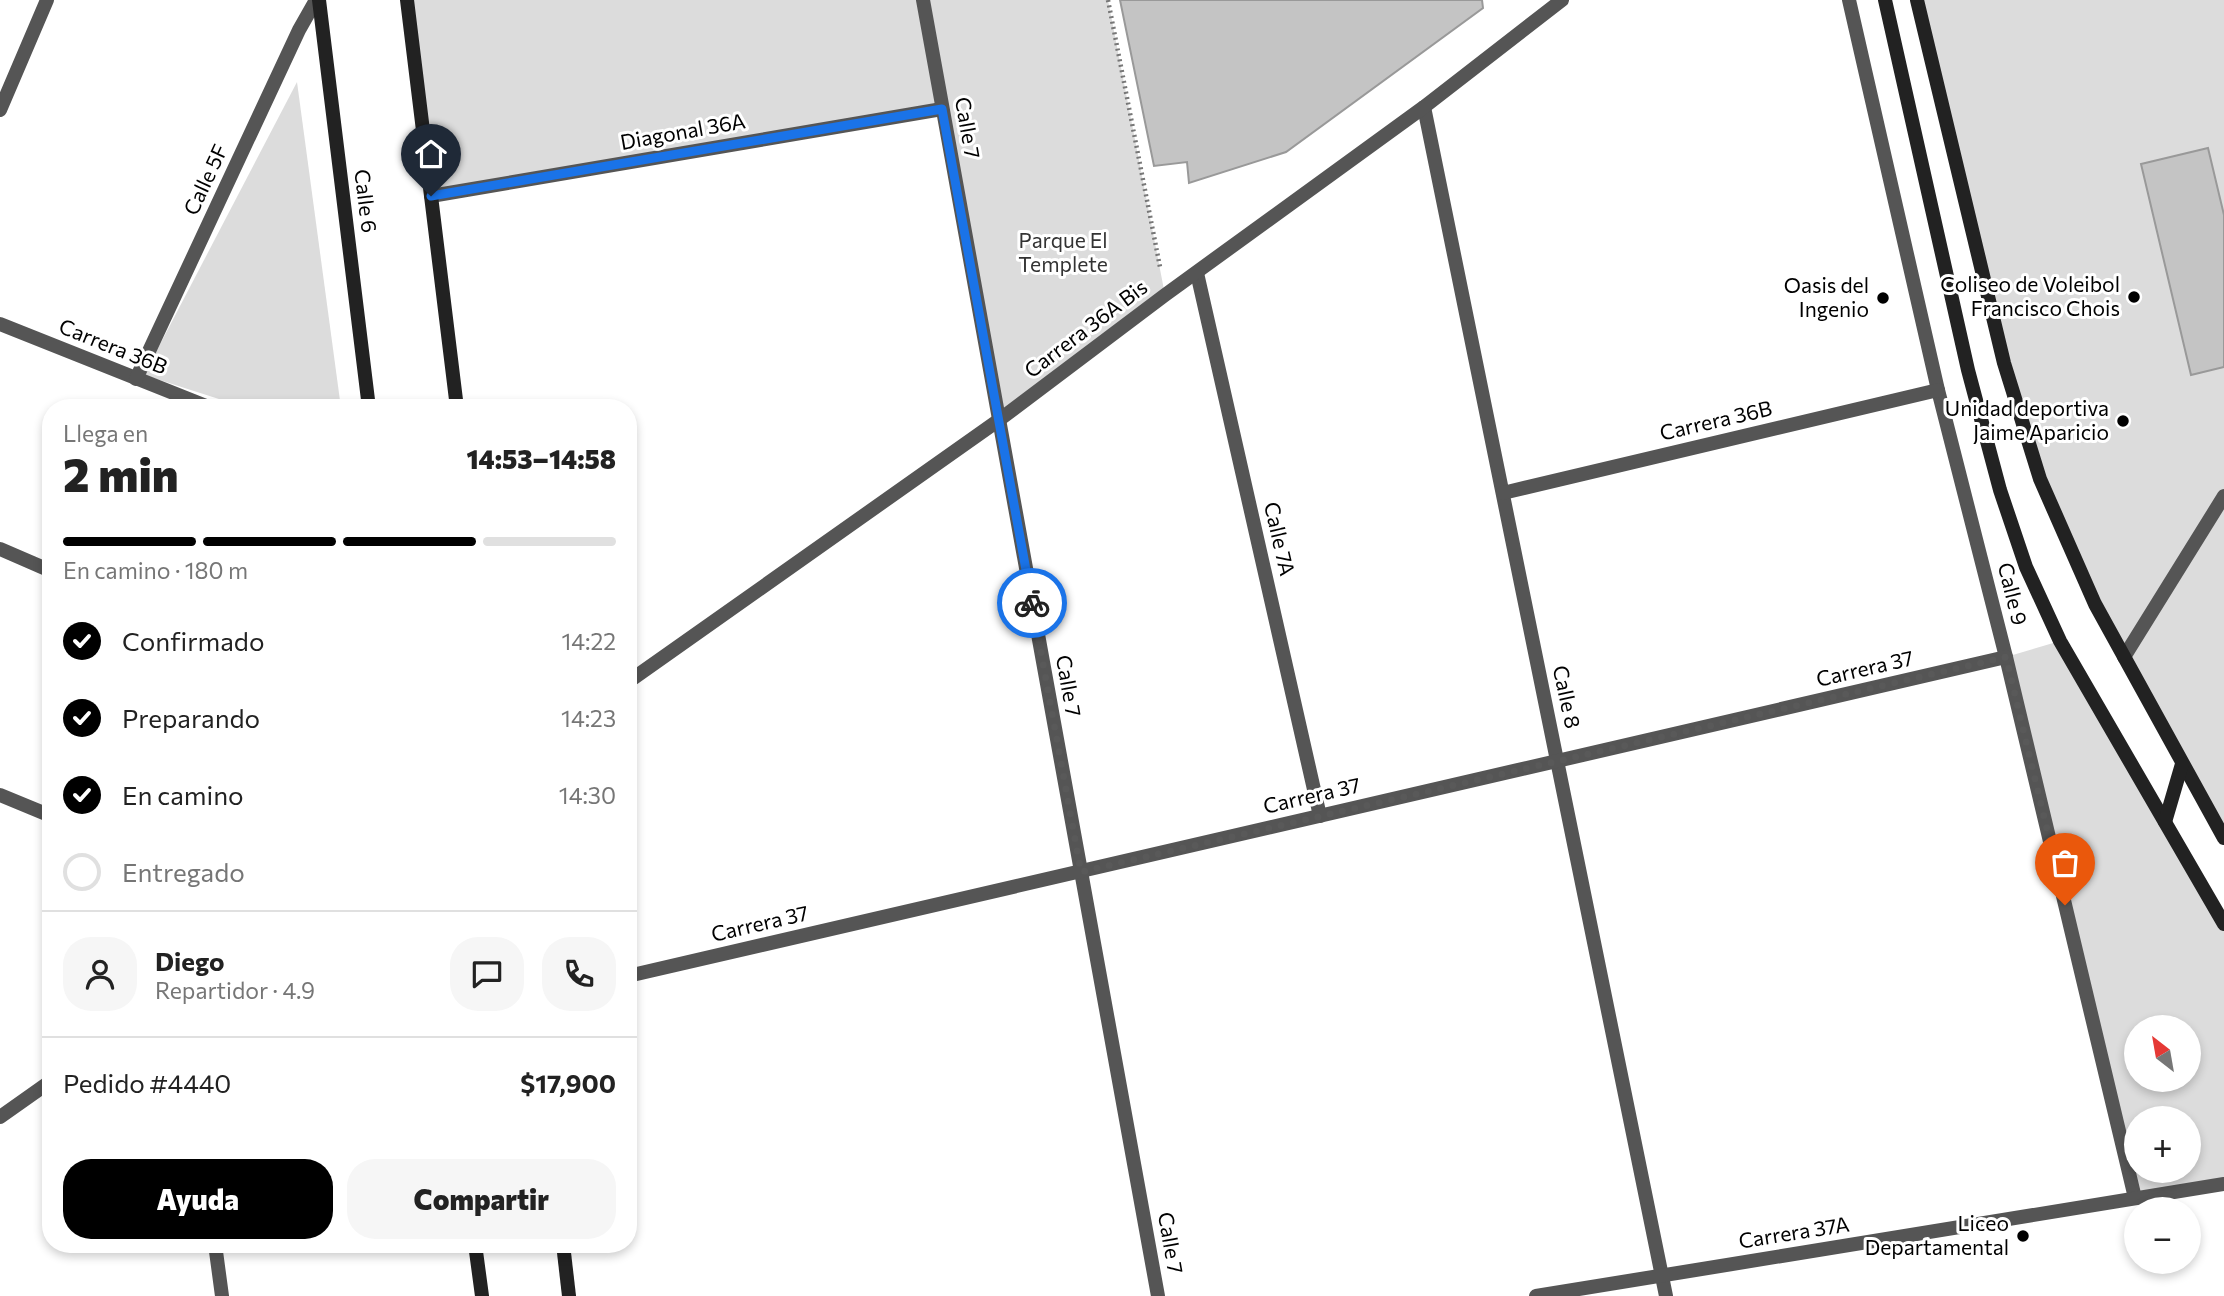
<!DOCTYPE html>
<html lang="es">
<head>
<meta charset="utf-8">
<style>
	:root { --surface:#fff; --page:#f6f6f6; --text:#222; --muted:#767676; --line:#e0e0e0; --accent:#000 }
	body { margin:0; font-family:Commissioner,sans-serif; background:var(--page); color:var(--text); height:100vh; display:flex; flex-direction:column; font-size:26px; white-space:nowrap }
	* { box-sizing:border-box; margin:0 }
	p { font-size:23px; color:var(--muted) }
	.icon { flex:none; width:38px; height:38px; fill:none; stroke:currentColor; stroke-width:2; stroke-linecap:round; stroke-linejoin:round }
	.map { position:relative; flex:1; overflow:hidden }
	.sheet { position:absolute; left:42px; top:399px; width:595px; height:854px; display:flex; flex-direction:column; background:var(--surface); border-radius:28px; box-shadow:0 4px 10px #0003 }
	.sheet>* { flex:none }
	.needle { width:46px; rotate:329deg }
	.buttons { position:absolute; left:2124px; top:1015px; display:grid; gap:14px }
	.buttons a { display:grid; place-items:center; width:77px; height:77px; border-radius:50%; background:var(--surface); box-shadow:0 4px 10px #0003; font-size:35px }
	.pin { position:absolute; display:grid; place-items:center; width:60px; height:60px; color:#fff; margin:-72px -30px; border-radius:50% 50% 50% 0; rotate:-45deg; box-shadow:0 0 7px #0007 }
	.pin .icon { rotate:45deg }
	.courier { position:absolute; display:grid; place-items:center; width:70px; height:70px; margin:-35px; border:5px solid #1a73e8; border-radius:50%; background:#fff; color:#222; box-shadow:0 2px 9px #0007 }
	.head em { font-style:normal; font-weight:800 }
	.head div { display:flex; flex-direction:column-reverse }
	.head { display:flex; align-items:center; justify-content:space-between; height:119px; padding:0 21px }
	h1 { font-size:46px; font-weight:800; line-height:52px }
	.bar { display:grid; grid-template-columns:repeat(4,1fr); gap:10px 7px; align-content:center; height:84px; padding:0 21px }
	.bar i { height:9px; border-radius:5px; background:var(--line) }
	.bar .active { background:var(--accent) }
	.bar p { grid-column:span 4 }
	.line { display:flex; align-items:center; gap:18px; padding:0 21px; border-top:2px solid var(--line) }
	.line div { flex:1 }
	.round { display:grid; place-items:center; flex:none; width:74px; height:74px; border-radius:28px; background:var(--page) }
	ol { padding:0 21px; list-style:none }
	li { display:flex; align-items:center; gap:21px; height:77px }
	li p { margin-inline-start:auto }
	li .icon { padding:7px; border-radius:50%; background:var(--accent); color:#fff; stroke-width:4 }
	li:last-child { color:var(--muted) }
	li i { width:38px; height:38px; border:4px solid var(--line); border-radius:50% }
	.action { display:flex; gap:14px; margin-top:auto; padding:14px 21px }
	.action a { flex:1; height:80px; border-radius:28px; background:var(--accent); color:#fff; font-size:28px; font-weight:800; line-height:80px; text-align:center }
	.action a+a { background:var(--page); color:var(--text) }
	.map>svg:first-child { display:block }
	.green { fill:#dcdcdc; fill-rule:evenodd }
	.building { fill:#c4c4c4; stroke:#999; stroke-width:2 }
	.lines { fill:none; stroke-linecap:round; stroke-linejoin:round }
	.path { stroke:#777; stroke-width:4.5; stroke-dasharray:2 3.5; stroke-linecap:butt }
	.service { stroke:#555; stroke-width:14 }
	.minor { stroke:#555; stroke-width:14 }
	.secondary { stroke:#222; stroke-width:14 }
	.done { stroke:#595959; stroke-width:7; stroke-dasharray:0 12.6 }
	.route { stroke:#1a73e8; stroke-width:9 }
	.poi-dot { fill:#000; stroke:#fff; stroke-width:2.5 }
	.labels { text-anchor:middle; stroke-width:6; stroke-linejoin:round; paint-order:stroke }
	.street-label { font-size:21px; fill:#000; stroke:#fff }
	.park-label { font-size:21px; fill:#333; stroke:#fff }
	.poi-label { font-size:21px; fill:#000; stroke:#fff; text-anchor:end }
</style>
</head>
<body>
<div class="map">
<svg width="2224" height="1296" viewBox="0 0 2224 1296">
	<rect width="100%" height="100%" fill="#fff"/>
	<g class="green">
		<polygon points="407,0 1108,0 1165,295 999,420 942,109 431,196"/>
		<polygon points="1917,0 2224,0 2224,838 2124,657 2040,479"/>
		<polygon points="297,82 341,408 247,408 144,375"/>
		<path d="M2060,641L2224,924V1184L2135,1198L2006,657ZM2137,1027H2189V1080H2137ZM2137,1118H2189V1171H2137Z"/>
	</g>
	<g class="building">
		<polygon points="1120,0 1482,0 1483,8 1286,152 1189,183 1187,162 1154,166"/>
		<polygon points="2208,148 2224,215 2224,367 2191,375 2141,164"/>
	</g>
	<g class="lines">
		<polyline class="path" points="1108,0 1160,267"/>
		<polyline class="service" points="2124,657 2224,496"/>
		<g class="minor">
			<polyline points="923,0 1158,1296"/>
			<polyline points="1849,0 1938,390 2006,657 2135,1198"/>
			<polyline points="1424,107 1666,1296"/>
			<polyline points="0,110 47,0"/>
			<polyline points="431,196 942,109"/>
			<polyline points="1197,273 1320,816"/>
			<polyline points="0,324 211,408"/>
			<polyline points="136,379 299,30 316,0"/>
			<polyline points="1503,493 1938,390"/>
			<polyline points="0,549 51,571"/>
			<polyline points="628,682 999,420 1165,295 1424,107 1562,0"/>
			<polyline points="0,795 51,816"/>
			<polyline points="628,976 2006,657"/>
			<polyline points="0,1117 51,1081"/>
			<polyline points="215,1244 222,1296"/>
			<polyline points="1536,1296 2224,1184"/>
		</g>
		<g class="secondary">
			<polyline points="319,0 369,408"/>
			<polyline points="407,0 457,408"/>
			<polyline points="1885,0 1968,370 2000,490 2026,567 2060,641 2224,924"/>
			<polyline points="1917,0 2004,363 2040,479 2095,604 2224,838"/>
			<polyline points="2165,822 2182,764"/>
			<polyline points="475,1244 482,1296"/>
			<polyline points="563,1244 569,1296"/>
		</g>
	</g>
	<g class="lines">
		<polyline class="done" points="1032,603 1081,872 2006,657 2065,905"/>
		<polyline class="route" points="431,196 942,109 1032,603"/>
	</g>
	<g class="poi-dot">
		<circle cx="2134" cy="297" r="7"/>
		<circle cx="1883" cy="298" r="7"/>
		<circle cx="2123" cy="421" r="7"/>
		<circle cx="2023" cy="1236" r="7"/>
	</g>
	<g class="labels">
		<g class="street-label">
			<text transform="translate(967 128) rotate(80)" y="7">Calle 7</text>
			<text transform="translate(683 132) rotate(-10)" y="7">Diagonal 36A</text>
			<text transform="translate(206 180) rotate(-65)" y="7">Calle 5F</text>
			<text transform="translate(365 201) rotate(83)" y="7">Calle 6</text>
			<text transform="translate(1086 329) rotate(-37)" y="7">Carrera 36A Bis</text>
			<text transform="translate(113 347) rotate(22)" y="7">Carrera 36B</text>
			<text transform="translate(1716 421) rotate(-13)" y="7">Carrera 36B</text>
			<text transform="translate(1279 539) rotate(77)" y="7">Calle 7A</text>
			<text transform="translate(2012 594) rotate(76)" y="7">Calle 9</text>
			<text transform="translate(1865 669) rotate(-13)" y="7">Carrera 37</text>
			<text transform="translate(1068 686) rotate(80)" y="7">Calle 7</text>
			<text transform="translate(1566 697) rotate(78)" y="7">Calle 8</text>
			<text transform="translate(1312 796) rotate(-13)" y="7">Carrera 37</text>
			<text transform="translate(760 924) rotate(-13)" y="7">Carrera 37</text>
			<text transform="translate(1794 1233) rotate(-9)" y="7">Carrera 37A</text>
			<text transform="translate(1170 1243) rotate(80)" y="7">Calle 7</text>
		</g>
		<g class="park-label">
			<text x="1063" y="248">Parque El<tspan x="1063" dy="24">Templete</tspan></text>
		</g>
		<g class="poi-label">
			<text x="2120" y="292">Coliseo de Voleibol<tspan x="2120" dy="24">Francisco Chois</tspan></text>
			<text x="1869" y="293">Oasis del<tspan x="1869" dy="24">Ingenio</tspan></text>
			<text x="2109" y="416">Unidad deportiva<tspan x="2109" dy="24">Jaime Aparicio</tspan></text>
			<text x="2009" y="1231">Liceo<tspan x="2009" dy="24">Departamental</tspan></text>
		</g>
	</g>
</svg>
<div class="buttons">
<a><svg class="needle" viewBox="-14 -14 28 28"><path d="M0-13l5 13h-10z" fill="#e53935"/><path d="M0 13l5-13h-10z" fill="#767676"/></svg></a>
<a>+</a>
<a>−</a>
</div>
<div class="pin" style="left:2065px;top:905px;background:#ea580c"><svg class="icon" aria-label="bag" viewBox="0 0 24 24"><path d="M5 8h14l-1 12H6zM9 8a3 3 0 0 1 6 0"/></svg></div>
<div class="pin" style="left:431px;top:196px;background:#1f2937"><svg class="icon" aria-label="home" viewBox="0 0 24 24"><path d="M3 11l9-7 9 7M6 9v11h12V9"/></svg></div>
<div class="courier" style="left:1032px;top:603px"><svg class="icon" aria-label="bike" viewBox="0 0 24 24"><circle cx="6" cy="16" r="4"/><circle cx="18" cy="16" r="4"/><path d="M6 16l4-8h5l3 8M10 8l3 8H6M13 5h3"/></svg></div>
<section class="sheet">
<div class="head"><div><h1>2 min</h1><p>Llega en</p></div><em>14:53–14:58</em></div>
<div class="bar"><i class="active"></i><i class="active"></i><i class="active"></i><i></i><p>En camino · 180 m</p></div>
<ol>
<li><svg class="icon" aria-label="check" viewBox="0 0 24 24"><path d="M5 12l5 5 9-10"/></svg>Confirmado<p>14:22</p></li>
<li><svg class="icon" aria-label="check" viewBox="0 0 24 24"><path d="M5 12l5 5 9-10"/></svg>Preparando<p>14:23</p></li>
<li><svg class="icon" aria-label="check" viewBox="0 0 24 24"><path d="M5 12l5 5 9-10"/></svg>En camino<p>14:30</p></li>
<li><i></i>Entregado</li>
</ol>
<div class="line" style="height:126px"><a class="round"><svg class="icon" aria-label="person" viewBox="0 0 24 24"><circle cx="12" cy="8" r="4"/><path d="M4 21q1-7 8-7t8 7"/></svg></a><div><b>Diego</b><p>Repartidor · 4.9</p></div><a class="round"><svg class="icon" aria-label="chat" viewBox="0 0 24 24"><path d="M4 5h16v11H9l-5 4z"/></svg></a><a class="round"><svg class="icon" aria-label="phone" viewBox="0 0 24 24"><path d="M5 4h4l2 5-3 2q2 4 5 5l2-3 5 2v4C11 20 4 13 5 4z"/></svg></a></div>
<div class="line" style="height:91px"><div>Pedido #4440</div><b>$17,900</b></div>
<div class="action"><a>Ayuda</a><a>Compartir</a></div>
</section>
</div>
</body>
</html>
